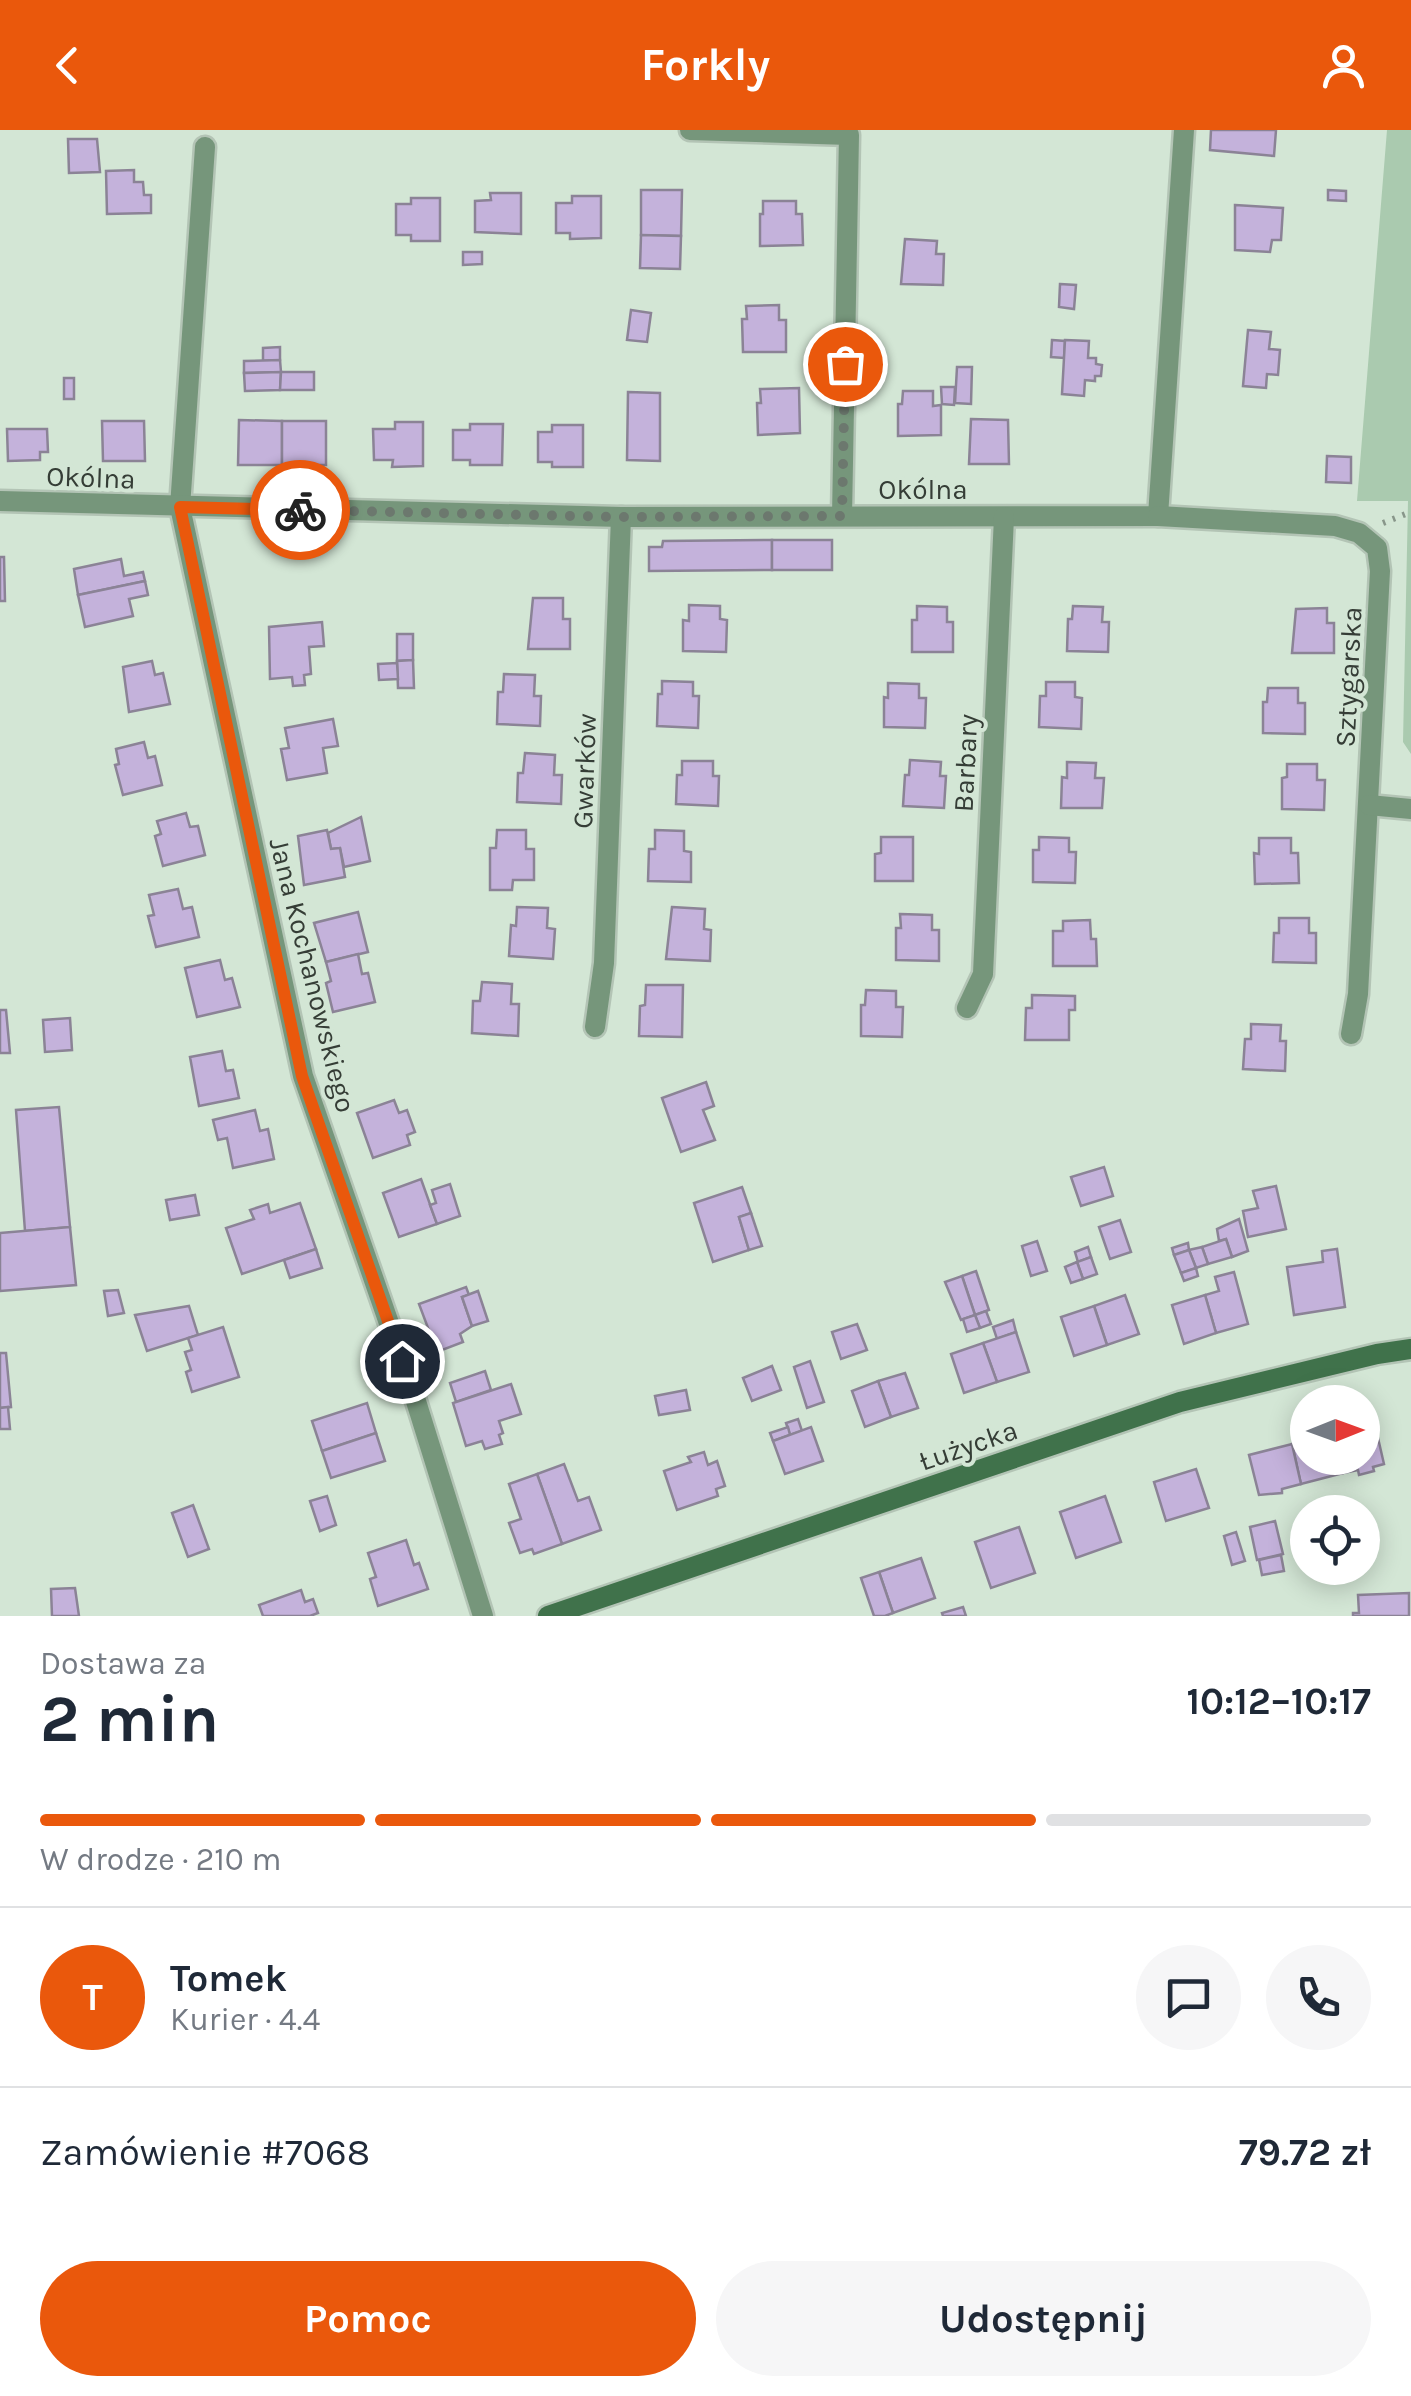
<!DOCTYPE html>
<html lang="pl">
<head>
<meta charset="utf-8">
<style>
	:root { --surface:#fff; --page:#f6f6f7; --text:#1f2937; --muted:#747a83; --line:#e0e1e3; --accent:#ea580c }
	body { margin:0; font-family:Karla,sans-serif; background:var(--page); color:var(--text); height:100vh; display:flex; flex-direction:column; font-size:38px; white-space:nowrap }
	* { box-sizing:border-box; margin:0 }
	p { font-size:32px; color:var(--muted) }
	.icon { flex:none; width:55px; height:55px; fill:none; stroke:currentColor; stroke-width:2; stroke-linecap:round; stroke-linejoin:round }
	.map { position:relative; height:1486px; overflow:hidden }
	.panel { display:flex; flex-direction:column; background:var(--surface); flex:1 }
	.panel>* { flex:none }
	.needle { width:65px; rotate:89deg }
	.buttons { position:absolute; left:1290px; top:1255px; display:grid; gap:20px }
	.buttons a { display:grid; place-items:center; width:90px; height:90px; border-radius:50%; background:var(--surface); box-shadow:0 5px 25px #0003; font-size:50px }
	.pin { position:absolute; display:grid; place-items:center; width:85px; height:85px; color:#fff; margin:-42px; border:5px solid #fff; border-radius:50%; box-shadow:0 2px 10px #0007 }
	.courier { position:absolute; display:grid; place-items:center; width:100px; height:100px; margin:-50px; border:8px solid #ea580c; border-radius:50%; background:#fff; color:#222; box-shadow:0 2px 12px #0007 }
	.head em { font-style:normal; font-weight:700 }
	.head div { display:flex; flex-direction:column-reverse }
	.head { display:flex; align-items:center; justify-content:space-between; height:170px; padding:0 40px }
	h1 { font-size:65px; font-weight:700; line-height:75px }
	.bar { display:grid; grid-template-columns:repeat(4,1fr); gap:15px 10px; align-content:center; height:120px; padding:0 40px }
	.bar i { height:12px; border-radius:8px; background:var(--line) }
	.bar .selected { background:var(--accent) }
	.bar p { grid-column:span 4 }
	.line { display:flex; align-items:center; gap:25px; padding:0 40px; border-top:2px solid var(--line) }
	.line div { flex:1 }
	.round { display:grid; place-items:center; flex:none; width:105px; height:105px; border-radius:52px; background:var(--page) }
	.button { display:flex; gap:20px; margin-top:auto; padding:20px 40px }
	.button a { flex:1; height:115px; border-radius:60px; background:var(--accent); color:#fff; font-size:40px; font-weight:700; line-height:115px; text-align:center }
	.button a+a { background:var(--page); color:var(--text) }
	header { display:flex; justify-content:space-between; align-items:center; height:130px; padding:0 40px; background:var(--accent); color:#fff; font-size:45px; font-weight:700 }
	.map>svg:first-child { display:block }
	.green { fill:#aacaaf }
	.building { fill:#c4b2db; stroke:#8b8396; stroke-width:2.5 }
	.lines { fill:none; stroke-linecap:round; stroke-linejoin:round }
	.street-casing { stroke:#b3c4b5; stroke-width:25 }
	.secondary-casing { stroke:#b3c4b5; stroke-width:25 }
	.path { stroke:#88968a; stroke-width:6; stroke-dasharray:2.5 8; stroke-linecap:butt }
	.street { stroke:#76967b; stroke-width:20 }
	.secondary { stroke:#40724b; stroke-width:20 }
	.done { stroke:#6c786e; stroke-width:10; stroke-dasharray:0 18 }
	.route { stroke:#ea580c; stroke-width:12 }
	.labels { text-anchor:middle; stroke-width:8; stroke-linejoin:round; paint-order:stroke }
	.street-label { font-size:28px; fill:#353d36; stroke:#d3e6d5 }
</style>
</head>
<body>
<header><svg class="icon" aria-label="back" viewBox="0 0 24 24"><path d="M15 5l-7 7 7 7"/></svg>Forkly<svg class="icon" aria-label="person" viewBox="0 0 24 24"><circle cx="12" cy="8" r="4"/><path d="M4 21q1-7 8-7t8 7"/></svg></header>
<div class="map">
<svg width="1411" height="1486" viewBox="0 0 1411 1486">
	<rect width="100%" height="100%" fill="#d3e6d5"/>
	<polygon class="green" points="1387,0 1411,0 1411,624 1403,612 1408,371 1357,371"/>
	<g class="building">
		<polygon points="1211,0 1276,0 1274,26 1210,20"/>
		<polygon points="68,9 97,9 100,42 69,43"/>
		<polygon points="134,40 134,52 143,52 144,65 151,65 151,83 107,84 106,41"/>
		<polygon points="641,60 682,60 681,106 641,105"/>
		<polygon points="1328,60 1346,61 1346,71 1328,70"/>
		<polygon points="490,63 521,63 521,104 475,102 475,71 491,70"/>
		<polygon points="572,66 601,66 601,108 570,109 570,103 556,103 556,73 572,73"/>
		<polygon points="411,68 440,68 440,111 411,111 411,105 396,105 396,74 411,74"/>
		<polygon points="763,71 796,71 796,84 802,84 803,115 760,116 760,84 763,84"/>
		<polygon points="1235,75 1283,78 1281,110 1272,110 1270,122 1235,120"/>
		<polygon points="641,105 681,106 680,139 640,138"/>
		<polygon points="905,109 937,111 936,124 944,124 943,155 901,154"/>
		<polygon points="463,122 482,122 482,134 463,135"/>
		<polygon points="1060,154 1076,155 1074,179 1059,177"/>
		<polygon points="779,175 779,190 786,190 786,222 743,222 742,189 747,189 746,176"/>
		<polygon points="631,180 651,183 647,212 627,210"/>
		<polygon points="1248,200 1271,202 1269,219 1280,220 1278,245 1267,244 1266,258 1243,256"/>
		<polygon points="1052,210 1065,211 1064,228 1051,227"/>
		<polygon points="1065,210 1089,211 1088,228 1096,228 1096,234 1102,235 1101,246 1095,246 1095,251 1085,250 1084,266 1062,264"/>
		<polygon points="280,217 280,230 263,231 263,218"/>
		<polygon points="280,230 281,242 244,243 244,231"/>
		<polygon points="957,237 972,237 971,274 955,273"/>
		<polygon points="281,242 280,260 245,261 244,243"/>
		<polygon points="281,242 314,242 314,260 280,260"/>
		<rect x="64" y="248" width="10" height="21"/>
		<polygon points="941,257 955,257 954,275 942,274"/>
		<polygon points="799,258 800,303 758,305 757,273 761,273 760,259"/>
		<polygon points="903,261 933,261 933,276 941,275 941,305 898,306 898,274 902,274"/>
		<polygon points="628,262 660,263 660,331 627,330"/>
		<polygon points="971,289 1008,290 1009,334 969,334"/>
		<polygon points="239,290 282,291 282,335 238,335"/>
		<polygon points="102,291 144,291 145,331 103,331"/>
		<rect x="282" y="291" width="44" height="44"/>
		<polygon points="395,292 423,292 423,336 392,337 393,330 374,330 373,299 395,299"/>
		<polygon points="470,294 503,294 502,335 470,335 470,330 453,330 453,300 470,300"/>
		<polygon points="552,295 583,295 583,337 552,337 552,332 538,332 538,302 552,302"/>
		<polygon points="7,299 47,299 48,322 40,322 40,330 8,331"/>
		<polygon points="1327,326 1351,327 1351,353 1326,352"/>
		<polygon points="772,410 772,440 649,441 649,417 662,417 663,411"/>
		<rect x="772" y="410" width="60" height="30"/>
		<polygon points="0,427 4,427 5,471 0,471"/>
		<polygon points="121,429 124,446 143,442 145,451 78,465 74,439"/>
		<polygon points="145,451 148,465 129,469 133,486 85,497 78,465"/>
		<polygon points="533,468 563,468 563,489 570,489 570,519 528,519"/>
		<polygon points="689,475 720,476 720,489 727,490 726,522 683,521 683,490 689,491"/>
		<polygon points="917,476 947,477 947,492 953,492 953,522 912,522 912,490 917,490"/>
		<polygon points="1073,476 1103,477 1102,492 1109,492 1108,522 1067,521 1068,489 1072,489"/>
		<polygon points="1327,478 1327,493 1334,493 1334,523 1292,523 1296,479"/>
		<polygon points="322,492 324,516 309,517 311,544 304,545 305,555 293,556 292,547 270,549 269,497"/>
		<polygon points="397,504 413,504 413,530 397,531"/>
		<polygon points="413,530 414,558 398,558 397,531"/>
		<polygon points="152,531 155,545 163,543 170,574 129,582 123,537"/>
		<polygon points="397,533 398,549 379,550 378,534"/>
		<polygon points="504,544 535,545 534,566 541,566 540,596 497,594 498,562 503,562"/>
		<polygon points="662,551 693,552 693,566 699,566 698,598 657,596 658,564 662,564"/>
		<polygon points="1046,552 1075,552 1075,567 1082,568 1081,599 1039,597 1040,566 1046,566"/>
		<polygon points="888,553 919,554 919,568 926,568 925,598 884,597 884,567 888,568"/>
		<polygon points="1268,558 1298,558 1298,573 1305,573 1305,604 1263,603 1263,572 1267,572"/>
		<polygon points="333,589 338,616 323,618 327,643 287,650 281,619 289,618 285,598"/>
		<polygon points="144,612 148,628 155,626 162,655 123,665 115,635 119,634 116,619"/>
		<polygon points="525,623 555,625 554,645 562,645 561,674 517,672 518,643 523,643"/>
		<polygon points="910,630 941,632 940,646 946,646 944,678 903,676 905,645 909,645"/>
		<polygon points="682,631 713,631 713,646 719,646 718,676 676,674 677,645 682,645"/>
		<polygon points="1067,632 1096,633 1095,648 1104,648 1102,678 1061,678 1062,647 1067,648"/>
		<polygon points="1287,634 1317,634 1317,650 1325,650 1324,680 1282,679 1282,648 1287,647"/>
		<polygon points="186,683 190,697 198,696 205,725 163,736 155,706 161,704 157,691"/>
		<polygon points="361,687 370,731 344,737 340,718 331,719 328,703"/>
		<polygon points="327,700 331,719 340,718 345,747 304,755 298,706"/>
		<polygon points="497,700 526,700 526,719 534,719 534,750 513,750 512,760 490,760 490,718 496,718"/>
		<polygon points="655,700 684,701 684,721 691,722 691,752 648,751 649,719 655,719"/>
		<polygon points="881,707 913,707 913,751 875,751 875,724 881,723"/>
		<polygon points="1039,707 1069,708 1069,722 1076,722 1075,753 1033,752 1033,720 1039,720"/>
		<polygon points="1259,708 1291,708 1291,723 1298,723 1299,753 1255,754 1254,723 1259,724"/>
		<polygon points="178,759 183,779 192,777 199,807 156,817 148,786 154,785 149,765"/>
		<polygon points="517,777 548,778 547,798 555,799 553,829 509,826 511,795 516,796"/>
		<polygon points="672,777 705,779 704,799 711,800 710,831 666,829"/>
		<polygon points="358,782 368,822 326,832 314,793"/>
		<polygon points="900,784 932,785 932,800 939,800 939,831 896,830 896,798 901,798"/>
		<polygon points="1279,788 1309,788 1309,803 1316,803 1316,833 1273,832 1274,803 1279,803"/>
		<polygon points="1090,790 1091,809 1096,809 1097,836 1053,836 1053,801 1063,801 1063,791"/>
		<polygon points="358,824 362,844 368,843 375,872 333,882 326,853 331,851 326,832"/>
		<polygon points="220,830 225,850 232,848 240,877 197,887 185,838"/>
		<polygon points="482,852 512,854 511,874 519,874 518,906 472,903 473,871 480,871"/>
		<polygon points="646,855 683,855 682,907 639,906 640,876 645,875"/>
		<polygon points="866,860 896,861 896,877 903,877 902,907 861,906 861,875 865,875"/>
		<polygon points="1032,865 1075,866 1075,880 1069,880 1069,910 1025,910 1026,878 1032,878"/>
		<polygon points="0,880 6,880 10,923 0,923"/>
		<polygon points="70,888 72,920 45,922 43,890"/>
		<polygon points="1251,894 1281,895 1280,911 1286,911 1285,941 1243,939 1245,909 1251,909"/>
		<polygon points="222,921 226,941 233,940 239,968 199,976 190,927"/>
		<polygon points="706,952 714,976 703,980 715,1010 681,1022 662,968"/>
		<polygon points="394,970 399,983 407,980 415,1002 407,1005 410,1015 373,1028 357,983"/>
		<polygon points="59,977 70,1097 25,1101 16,980"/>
		<polygon points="255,980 260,1001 268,999 274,1029 233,1038 227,1008 218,1010 213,990"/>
		<polygon points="1104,1037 1113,1066 1081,1076 1071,1047"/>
		<polygon points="421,1049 437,1094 399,1107 383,1063"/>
		<polygon points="450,1054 460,1086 437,1094 430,1075 436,1073 432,1060"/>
		<polygon points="1276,1056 1286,1099 1248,1107 1243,1081 1258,1078 1253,1061"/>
		<polygon points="742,1057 751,1083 739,1087 749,1120 713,1132 694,1073"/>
		<polygon points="195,1065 199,1085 170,1090 166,1070"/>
		<polygon points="300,1073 316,1119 242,1144 226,1098 254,1089 250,1080 268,1074 270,1083"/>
		<polygon points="751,1083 762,1116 749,1120 739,1087"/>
		<polygon points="1239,1089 1248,1121 1232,1127 1226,1109 1219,1111 1217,1099"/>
		<polygon points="1120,1090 1131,1122 1110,1129 1099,1097"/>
		<polygon points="70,1097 76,1155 0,1161 0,1103"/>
		<polygon points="1226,1109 1232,1127 1208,1134 1202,1117"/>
		<polygon points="1037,1111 1047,1141 1031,1146 1022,1116"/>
		<polygon points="1188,1113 1189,1120 1174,1125 1172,1118"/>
		<polygon points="1088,1117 1091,1127 1078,1132 1075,1122"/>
		<polygon points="1202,1117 1208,1134 1196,1138 1189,1120"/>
		<polygon points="316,1119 322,1138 290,1148 284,1130"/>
		<polygon points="1337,1119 1345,1177 1294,1185 1287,1137 1323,1132 1322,1121"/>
		<polygon points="1189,1120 1196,1138 1181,1143 1174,1125"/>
		<polygon points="1091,1127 1097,1144 1083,1149 1077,1132"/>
		<polygon points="1077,1132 1083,1149 1071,1153 1065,1137"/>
		<polygon points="1196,1138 1198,1146 1184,1151 1181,1143"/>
		<polygon points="976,1141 989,1180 975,1185 962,1146"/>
		<polygon points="1234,1142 1248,1194 1216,1203 1205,1165 1219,1161 1215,1147"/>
		<polygon points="962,1146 975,1185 961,1190 945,1152"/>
		<polygon points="466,1157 469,1165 462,1167 472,1196 460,1204 463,1212 437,1222 419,1174"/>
		<polygon points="118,1160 124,1183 108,1186 104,1161"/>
		<polygon points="478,1161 488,1191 472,1196 462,1167"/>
		<polygon points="1125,1165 1139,1204 1107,1215 1094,1176"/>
		<polygon points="1205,1165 1216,1203 1184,1214 1172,1175"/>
		<polygon points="189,1176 198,1205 147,1221 135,1185"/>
		<polygon points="1094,1176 1107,1215 1074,1226 1061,1187"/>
		<polygon points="986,1181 991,1194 980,1198 975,1185"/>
		<polygon points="975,1185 980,1198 967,1202 963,1189"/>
		<polygon points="1013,1190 1016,1202 997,1209 993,1197"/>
		<polygon points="857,1194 867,1220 841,1229 832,1202"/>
		<polygon points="223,1197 239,1247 192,1262 186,1242 191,1240 185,1222 192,1220 188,1208"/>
		<polygon points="1016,1202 1029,1242 997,1252 983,1213"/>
		<polygon points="983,1213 997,1252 964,1263 951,1224"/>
		<polygon points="0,1223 6,1223 11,1277 0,1278"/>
		<polygon points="810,1231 824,1272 807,1278 794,1237"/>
		<polygon points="772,1236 781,1260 752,1271 743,1248"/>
		<polygon points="485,1241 491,1260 456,1272 450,1253"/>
		<polygon points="905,1243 918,1278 891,1287 878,1251"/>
		<polygon points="878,1251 891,1287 865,1297 852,1261"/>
		<polygon points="511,1254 521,1284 499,1291 503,1303 499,1305 502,1314 485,1319 482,1311 466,1316 453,1273"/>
		<polygon points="686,1260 690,1280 659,1285 655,1266"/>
		<polygon points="367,1273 376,1303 322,1321 312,1291"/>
		<polygon points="8,1277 10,1299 0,1299 0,1278"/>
		<polygon points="798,1289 802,1301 790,1305 786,1293"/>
		<polygon points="1375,1295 1384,1334 1373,1337 1374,1341 1359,1345 1358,1340 1343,1343 1339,1328 1362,1328 1362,1298"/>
		<polygon points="788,1297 790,1305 773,1311 770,1303"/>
		<polygon points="811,1297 823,1331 785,1344 773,1311"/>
		<polygon points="376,1303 385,1331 331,1348 322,1321"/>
		<polygon points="1308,1310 1308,1328 1339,1328 1343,1343 1301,1354 1292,1314"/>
		<polygon points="1292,1314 1301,1354 1282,1359 1282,1363 1259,1365 1249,1325"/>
		<polygon points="704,1322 708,1335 717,1331 725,1356 716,1359 718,1366 677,1380 664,1341 691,1332 688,1327"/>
		<polygon points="564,1334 578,1371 589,1367 601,1400 562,1414 537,1344"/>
		<polygon points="1196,1339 1209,1378 1166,1391 1154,1352"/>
		<polygon points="537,1344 562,1414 534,1424 532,1419 520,1423 509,1393 521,1389 509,1354"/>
		<polygon points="327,1366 336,1395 320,1401 310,1371"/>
		<polygon points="1105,1366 1121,1412 1076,1428 1060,1382"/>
		<polygon points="193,1375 209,1419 188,1427 172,1383"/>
		<polygon points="1275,1391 1283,1424 1257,1430 1250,1397"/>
		<polygon points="1019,1397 1035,1443 991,1458 975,1412"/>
		<polygon points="1236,1402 1245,1431 1232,1435 1224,1406"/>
		<polygon points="406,1410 414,1435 419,1433 428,1459 378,1476 370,1449 376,1447 368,1423"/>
		<polygon points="1281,1425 1284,1441 1262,1445 1259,1430"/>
		<polygon points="921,1428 935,1468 893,1483 879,1442"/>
		<polygon points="879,1442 893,1483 885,1486 874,1486 861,1448"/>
		<polygon points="75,1458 79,1486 52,1486 51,1459"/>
		<polygon points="301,1460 305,1472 313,1469 318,1483 310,1486 263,1486 259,1475"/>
		<polygon points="1409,1463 1409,1486 1353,1486 1353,1483 1359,1483 1358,1465"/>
		<polygon points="963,1477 966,1486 943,1486 942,1483"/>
	</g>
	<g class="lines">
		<g class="street-casing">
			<g id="street">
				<polyline points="690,0 849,5 842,386"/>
				<polyline points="205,17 180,377 303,946 415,1268 483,1486"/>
				<polyline points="0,371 621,387 1158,386 1184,0"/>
				<polyline points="1158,386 1335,396 1359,403 1377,418 1380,441 1358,864 1351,904"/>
				<polyline points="1369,675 1411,679"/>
				<polyline points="967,878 983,844 1004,387"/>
				<polyline points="595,897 604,833 621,387"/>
			</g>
		</g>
		<g class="secondary-casing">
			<polyline id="secondary" points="548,1486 1180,1272 1377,1224 1411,1219"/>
		</g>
		<polyline class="path" points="1383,393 1411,382"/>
		<use href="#street" class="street"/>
		<use href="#secondary" class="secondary"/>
	</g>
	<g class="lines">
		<polyline class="done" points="300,380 621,387 842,386 845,234"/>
		<polyline class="route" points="300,380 180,377 302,946 402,1231"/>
	</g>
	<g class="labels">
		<g class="street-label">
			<text transform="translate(91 347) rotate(2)" y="10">Okólna</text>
			<text x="923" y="369">Okólna</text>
			<text transform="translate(1348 547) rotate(-87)" y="10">Sztygarska</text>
			<text transform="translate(965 633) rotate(-87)" y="10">Barbary</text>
			<text transform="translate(584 641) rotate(-88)" y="10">Gwarków</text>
			<text transform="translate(313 845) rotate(76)" y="10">Jana Kochanowskiego</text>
			<text transform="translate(968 1315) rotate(-19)" y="10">Łużycka</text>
		</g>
	</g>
</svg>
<div class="buttons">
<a><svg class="needle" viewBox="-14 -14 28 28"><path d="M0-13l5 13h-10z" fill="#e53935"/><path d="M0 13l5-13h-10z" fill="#747a83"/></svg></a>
<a><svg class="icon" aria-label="locate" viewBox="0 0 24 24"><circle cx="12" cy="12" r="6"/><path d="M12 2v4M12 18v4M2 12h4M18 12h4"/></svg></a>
</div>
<div class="pin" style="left:845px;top:234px;background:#ea580c"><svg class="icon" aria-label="bag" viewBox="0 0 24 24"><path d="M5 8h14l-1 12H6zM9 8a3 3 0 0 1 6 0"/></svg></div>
<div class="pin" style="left:402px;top:1231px;background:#1f2937"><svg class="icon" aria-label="home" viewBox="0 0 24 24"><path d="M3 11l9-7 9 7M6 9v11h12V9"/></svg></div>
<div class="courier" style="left:300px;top:380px"><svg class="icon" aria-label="bike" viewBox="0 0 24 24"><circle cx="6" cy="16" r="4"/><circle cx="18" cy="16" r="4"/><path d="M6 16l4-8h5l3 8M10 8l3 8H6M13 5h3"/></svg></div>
</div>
<section class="panel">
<div class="head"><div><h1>2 min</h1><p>Dostawa za</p></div><em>10:12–10:17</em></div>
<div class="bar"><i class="selected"></i><i class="selected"></i><i class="selected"></i><i></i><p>W drodze · 210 m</p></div>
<div class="line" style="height:180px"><b class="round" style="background:var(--accent);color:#fff">T</b><div><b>Tomek</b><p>Kurier · 4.4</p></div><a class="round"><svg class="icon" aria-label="chat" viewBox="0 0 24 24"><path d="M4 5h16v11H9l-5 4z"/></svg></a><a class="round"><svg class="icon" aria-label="phone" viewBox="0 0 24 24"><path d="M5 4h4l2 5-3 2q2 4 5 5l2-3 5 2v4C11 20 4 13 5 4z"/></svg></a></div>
<div class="line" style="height:130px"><div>Zamówienie #7068</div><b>79.72 zł</b></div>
<div class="button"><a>Pomoc</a><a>Udostępnij</a></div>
</section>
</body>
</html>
